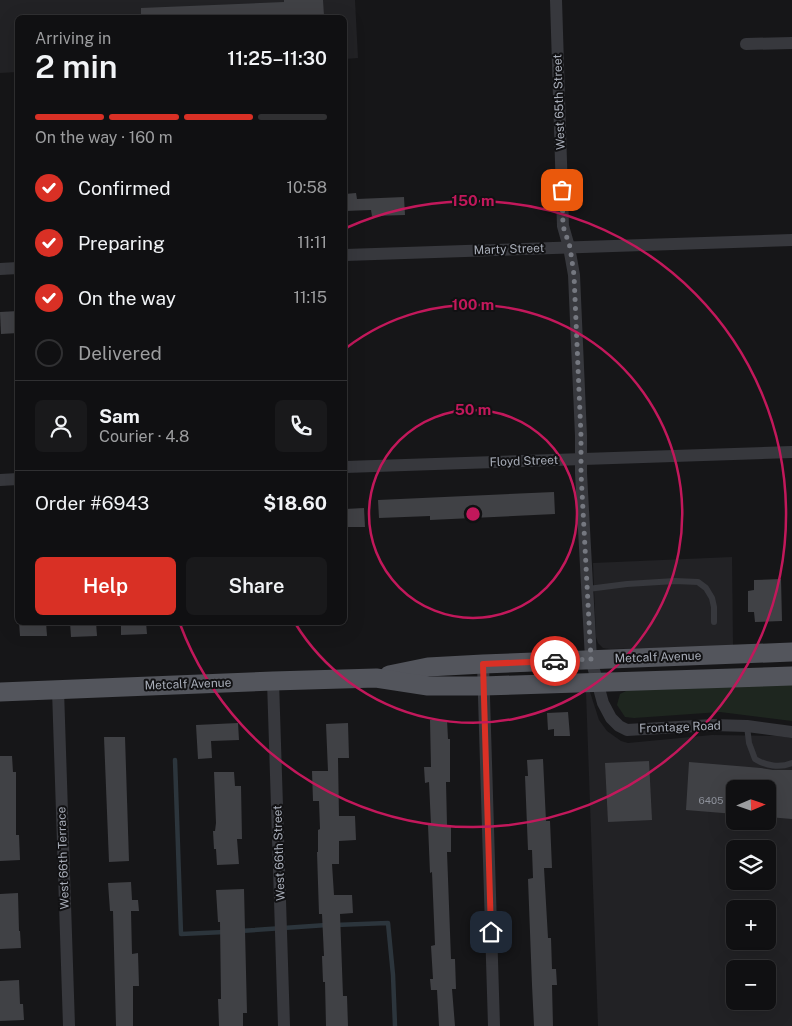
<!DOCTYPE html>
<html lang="en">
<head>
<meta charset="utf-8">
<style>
	:root { --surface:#101012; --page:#19191b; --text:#f1f3f6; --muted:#9c9d9f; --line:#303032; --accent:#d93025 }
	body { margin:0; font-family:"Public Sans",sans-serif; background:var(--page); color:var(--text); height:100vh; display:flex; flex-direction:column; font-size:19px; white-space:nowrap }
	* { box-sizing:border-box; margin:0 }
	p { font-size:16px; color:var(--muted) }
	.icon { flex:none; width:28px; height:28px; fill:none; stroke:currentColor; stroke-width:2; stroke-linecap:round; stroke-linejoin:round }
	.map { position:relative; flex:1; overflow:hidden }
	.panel { position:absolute; left:15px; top:15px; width:332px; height:610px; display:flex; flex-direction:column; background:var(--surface); border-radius:8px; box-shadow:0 5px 20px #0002,0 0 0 1px var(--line) }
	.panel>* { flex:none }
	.needle { width:32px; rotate:88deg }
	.buttons { position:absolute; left:726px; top:780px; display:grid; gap:10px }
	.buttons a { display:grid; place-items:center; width:50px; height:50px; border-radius:8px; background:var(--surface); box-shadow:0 5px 20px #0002,0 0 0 1px var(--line); font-size:25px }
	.pin { position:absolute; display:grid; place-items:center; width:42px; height:42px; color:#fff; margin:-21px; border-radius:10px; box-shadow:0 2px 8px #0006 }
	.courier { position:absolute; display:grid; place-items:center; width:50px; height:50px; margin:-25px; border:4px solid #d93025; border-radius:50%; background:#fff; color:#222; box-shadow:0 1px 6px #0007 }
	.headline em { font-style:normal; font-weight:600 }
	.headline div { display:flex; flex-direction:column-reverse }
	.headline { display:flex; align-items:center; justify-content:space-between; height:85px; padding:0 20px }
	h1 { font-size:32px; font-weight:600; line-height:38px }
	.bar { display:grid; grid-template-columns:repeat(4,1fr); gap:8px 5px; align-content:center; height:60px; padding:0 20px }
	.bar i { height:6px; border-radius:4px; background:var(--line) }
	.bar .current { background:var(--accent) }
	.bar p { grid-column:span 4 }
	.line { display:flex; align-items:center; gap:12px; padding:0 20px; border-top:1px solid var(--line) }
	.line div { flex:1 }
	.round { display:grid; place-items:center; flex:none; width:52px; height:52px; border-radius:8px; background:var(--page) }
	ol { padding:0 20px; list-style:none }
	li { display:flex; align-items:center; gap:15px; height:55px }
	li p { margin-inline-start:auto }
	li .icon { padding:5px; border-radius:50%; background:var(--accent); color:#fff; stroke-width:4 }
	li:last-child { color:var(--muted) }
	li i { width:28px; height:28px; border:2px solid var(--line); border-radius:50% }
	.cta { display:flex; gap:10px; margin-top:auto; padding:10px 20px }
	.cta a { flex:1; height:58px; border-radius:8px; background:var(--accent); color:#fff; font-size:20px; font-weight:600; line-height:58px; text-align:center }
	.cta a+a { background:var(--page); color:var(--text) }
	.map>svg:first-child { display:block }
	.built { fill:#222225; fill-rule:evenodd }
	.green { fill:#1e261f }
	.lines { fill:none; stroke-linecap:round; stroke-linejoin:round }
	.stream { stroke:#2c353c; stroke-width:4.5 }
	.building { fill:#404145 }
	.service { stroke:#37383d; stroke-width:6 }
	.minor { stroke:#37383d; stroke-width:12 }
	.primary { stroke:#53555c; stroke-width:19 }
	.done { stroke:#757880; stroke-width:5; stroke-dasharray:0 9 }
	.route { stroke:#d93025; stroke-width:6 }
	.ring { fill:none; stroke:#c2185b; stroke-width:2.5 }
	.labels { text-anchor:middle; stroke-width:4; stroke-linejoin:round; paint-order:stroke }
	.number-label { font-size:10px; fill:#8e929b }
	.street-label { font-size:12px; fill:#a8adb8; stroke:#111113 }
	.centre { fill:#c2185b; stroke:#111113; stroke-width:2.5 }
	.ring-label { font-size:15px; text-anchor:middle; font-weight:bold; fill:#c2185b; stroke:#111113; stroke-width:4; stroke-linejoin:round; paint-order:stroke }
</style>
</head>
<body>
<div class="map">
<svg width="792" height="1026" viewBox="0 0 792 1026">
	<rect width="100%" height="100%" fill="#161618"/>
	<g class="built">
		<polygon points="0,0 355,0 358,58 345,59 345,18 18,18 17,72 0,73"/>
		<polygon points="732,557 733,646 610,649 603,648 598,643 596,637 593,563"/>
		<path d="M586,692H590L599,720L607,731L621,741L628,743L712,735L777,736L792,738V1026H598ZM735,789H768V821H735ZM735,849H768V881H735ZM735,909H768V941H735ZM735,969H768V1001H735Z"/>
	</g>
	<polygon class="green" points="792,682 792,721 720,712 634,718 625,717 617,705 620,694 628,690"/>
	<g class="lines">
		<g class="stream">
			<polyline points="175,760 181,934 225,932"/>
			<polyline points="335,925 388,923 393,975 395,1026"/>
			<polyline points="240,931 327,925"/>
		</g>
	</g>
	<g class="building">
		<polygon points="284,0 323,0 324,16 323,18 141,18 141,8 284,2"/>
		<polygon points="356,193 357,199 404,197 405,215 372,216 371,210 345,211 345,194"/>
		<polygon points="18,311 18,333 1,334 0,312"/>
		<polygon points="554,492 555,514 430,520 430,516 379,518 378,500"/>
		<polygon points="364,508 365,527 345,527 345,509"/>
		<polygon points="781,579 782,621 755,622 754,612 748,612 748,591 754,590 754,580"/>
		<polygon points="19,622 46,622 47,636 20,636"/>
		<polygon points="70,622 96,622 97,636 71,637"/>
		<polygon points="121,622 146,622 147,634 121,635"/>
		<polygon points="568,712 570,736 554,736 554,729 548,730 547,713"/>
		<polygon points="430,720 447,720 448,739 450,739 450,782 446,782 447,825 451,825 451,852 447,852 451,959 455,959 456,989 452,989 455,1026 439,1026 437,990 431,990 430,979 433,979 431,946 435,945 432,872 430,873 428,825 431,825 429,782 425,783 424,767 431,767"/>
		<polygon points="238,723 239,740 211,741 212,758 198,759 196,725"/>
		<polygon points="348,723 349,758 338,758 339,816 355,816 356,840 339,841 339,864 332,864 334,895 352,895 353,913 340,914 343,996 347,996 348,1026 326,1026 325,982 323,982 322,956 324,956 322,914 319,914 317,852 318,852 318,830 320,829 319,801 313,801 312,771 328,771 326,724"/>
		<polygon points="104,737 125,737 129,861 109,862"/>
		<polygon points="0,756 12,756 13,772 16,772 16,835 19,835 20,860 0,861"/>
		<polygon points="543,759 546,821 550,821 552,868 544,868 548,938 551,938 552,969 556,969 557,985 552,985 553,1026 534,1026 532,985 528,879 533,878 532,850 528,850 525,776 528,776 527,760"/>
		<polygon points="649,761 652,820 608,822 605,763"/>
		<polygon points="689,762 761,768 773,770 792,770 792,819 768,817 768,789 735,789 735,814 686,810"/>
		<polygon points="214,772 234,772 235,786 241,786 242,839 237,839 239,864 217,865 216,849 214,849 213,831 215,831 216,823"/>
		<polygon points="131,882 132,900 138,900 139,911 131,911 132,954 138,953 139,986 133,986 133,1026 116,1026 113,911 110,911 108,883"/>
		<polygon points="244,889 247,1013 243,1013 243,1026 219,1026 218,999 221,999 220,922 218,922 216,890"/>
		<polygon points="18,893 19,931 20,931 21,948 0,949 0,894"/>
		<polygon points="19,980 20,1004 23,1004 24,1020 0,1021 0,981"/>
	</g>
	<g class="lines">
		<g class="service">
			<polyline points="588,589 627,584 675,581 698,582 706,588 712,598 714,607 714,622"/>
			<path d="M747,726L749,743L755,759C766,766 780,768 792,763"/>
		</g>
		<g class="minor">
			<polyline points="556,0 563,226 569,247 574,275 581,436 581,473 591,659 603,703 611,718 619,726 627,730 713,725 747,726 792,732"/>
			<polyline points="746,44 792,43"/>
			<polyline points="345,255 792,240"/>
			<polyline points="0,269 18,268"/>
			<polyline points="345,467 792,452"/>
			<polyline points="0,480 18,479"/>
			<polyline points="483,664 494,1026"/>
			<polyline points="273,681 284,1026"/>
			<polyline points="58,690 69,1026"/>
		</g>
		<g class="primary">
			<polyline points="389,675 428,667 483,664 792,652"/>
			<polyline points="0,692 273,681 376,678 428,686 483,686 792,676"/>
		</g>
	</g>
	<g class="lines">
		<polyline class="done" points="555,661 591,659 581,473 581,436 574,275 570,247 563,226 562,190"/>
		<polyline class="route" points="491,932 483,664 555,661"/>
	</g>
	<g class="ring">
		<circle cx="473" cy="514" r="104"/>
		<path d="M346 348A209 209 0 1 1 295 623"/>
		<path d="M346 228A313 313 0 1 1 180 624"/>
	</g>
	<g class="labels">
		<g class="number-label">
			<text x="711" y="804">6405</text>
		</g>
		<g class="street-label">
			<text transform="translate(559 102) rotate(-92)" y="4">West 65th Street</text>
			<text transform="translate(509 249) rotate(-2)" y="4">Marty Street</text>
			<text transform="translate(524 461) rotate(-2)" y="4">Floyd Street</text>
			<text transform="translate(658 657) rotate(-2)" y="4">Metcalf Avenue</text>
			<text transform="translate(188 684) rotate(-2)" y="4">Metcalf Avenue</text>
			<text transform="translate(680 727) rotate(-2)" y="4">Frontage Road</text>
			<text transform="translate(279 853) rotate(-92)" y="4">West 66th Street</text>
			<text transform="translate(63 858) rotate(-92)" y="4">West 66th Terrace</text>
		</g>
	</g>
	<circle cx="473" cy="514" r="8" class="centre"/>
	<g class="ring-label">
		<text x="473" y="206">150 m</text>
		<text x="473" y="310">100 m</text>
		<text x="473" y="415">50 m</text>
	</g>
</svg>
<div class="buttons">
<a><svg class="needle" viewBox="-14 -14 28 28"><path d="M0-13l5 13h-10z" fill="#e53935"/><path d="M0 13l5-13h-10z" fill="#9c9d9f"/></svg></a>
<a><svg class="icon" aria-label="layers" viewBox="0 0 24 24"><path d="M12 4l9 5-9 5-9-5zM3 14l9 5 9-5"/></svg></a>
<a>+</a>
<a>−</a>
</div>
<div class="pin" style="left:562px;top:190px;background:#ea580c"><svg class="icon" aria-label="bag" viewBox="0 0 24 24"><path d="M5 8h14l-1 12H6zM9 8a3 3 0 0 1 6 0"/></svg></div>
<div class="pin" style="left:491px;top:932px;background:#1f2937"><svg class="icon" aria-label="home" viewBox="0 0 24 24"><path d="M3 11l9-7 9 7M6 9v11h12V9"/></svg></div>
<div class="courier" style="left:555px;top:661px"><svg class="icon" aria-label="car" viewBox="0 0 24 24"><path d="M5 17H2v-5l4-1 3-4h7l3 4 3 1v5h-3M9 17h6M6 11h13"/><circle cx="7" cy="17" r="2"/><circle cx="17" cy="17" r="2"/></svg></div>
<section class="panel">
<div class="headline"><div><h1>2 min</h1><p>Arriving in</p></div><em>11:25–11:30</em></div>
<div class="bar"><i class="current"></i><i class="current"></i><i class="current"></i><i></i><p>On the way · 160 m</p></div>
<ol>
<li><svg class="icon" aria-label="check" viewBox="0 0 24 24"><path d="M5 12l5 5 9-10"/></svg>Confirmed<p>10:58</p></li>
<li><svg class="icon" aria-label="check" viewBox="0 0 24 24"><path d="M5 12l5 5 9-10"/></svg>Preparing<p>11:11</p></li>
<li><svg class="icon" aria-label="check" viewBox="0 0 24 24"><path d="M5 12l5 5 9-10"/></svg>On the way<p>11:15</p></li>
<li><i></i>Delivered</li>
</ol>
<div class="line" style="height:90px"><a class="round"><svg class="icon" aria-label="person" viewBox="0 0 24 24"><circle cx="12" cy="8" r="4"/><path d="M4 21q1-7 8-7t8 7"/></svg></a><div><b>Sam</b><p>Courier · 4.8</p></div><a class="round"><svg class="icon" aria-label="phone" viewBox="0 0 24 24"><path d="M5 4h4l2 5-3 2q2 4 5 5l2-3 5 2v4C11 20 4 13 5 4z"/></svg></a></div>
<div class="line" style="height:65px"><div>Order #6943</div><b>$18.60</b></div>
<div class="cta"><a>Help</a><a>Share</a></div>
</section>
</div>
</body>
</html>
